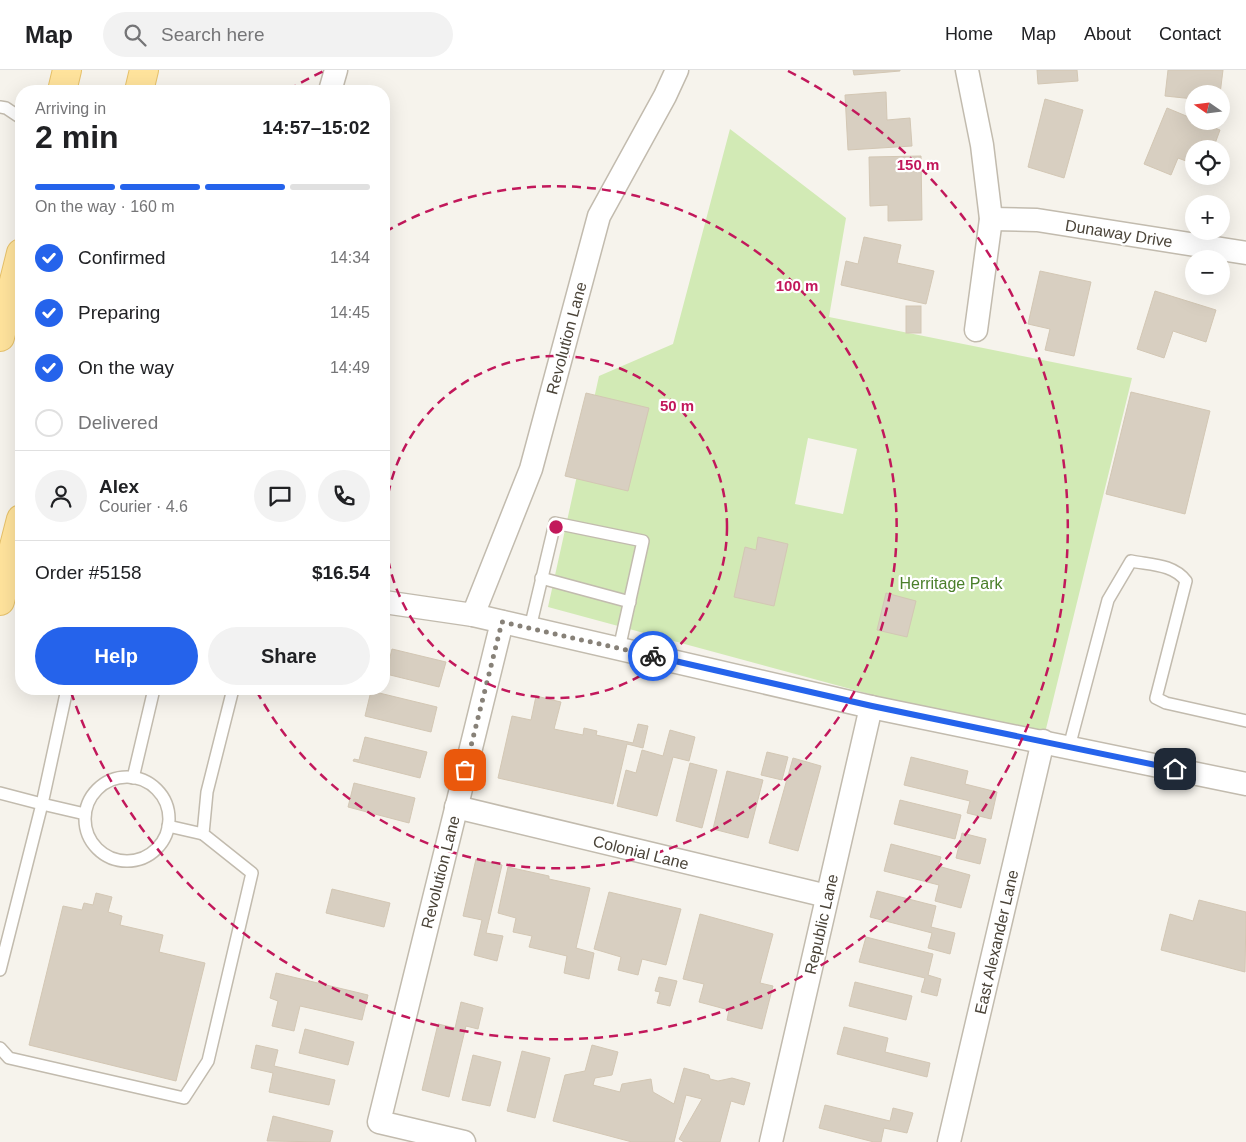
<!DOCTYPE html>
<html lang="en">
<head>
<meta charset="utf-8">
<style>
	:root { --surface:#fff; --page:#f2f2f2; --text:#202124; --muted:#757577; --line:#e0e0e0; --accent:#2563eb }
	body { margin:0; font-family:Arial,sans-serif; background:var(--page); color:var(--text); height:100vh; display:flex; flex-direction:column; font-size:19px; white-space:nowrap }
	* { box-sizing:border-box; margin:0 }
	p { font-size:16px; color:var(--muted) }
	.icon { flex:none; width:28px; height:28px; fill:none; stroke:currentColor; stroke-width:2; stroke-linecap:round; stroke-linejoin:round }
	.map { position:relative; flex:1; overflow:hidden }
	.panel { position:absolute; left:15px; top:15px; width:375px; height:610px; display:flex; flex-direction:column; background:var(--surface); border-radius:20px; box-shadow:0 5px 20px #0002 }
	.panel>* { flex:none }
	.needle { width:32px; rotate:284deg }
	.controls { position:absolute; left:1185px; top:15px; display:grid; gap:10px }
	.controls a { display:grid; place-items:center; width:45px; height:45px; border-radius:50%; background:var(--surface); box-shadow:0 5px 20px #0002; font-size:25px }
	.pin { position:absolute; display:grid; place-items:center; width:42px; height:42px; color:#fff; margin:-21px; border-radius:10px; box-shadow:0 2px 8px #0006 }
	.courier { position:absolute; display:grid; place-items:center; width:50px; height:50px; margin:-25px; border:4px solid #2563eb; border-radius:50%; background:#fff; color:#222; box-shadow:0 1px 6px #0007 }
	.summary em { font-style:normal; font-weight:700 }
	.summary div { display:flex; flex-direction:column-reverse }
	.summary { display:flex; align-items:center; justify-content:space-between; height:85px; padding:0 20px }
	h1 { font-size:32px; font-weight:700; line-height:38px }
	.bar { display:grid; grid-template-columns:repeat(4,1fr); gap:8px 5px; align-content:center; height:60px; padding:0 20px }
	.bar i { height:6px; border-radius:4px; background:var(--line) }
	.bar .current { background:var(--accent) }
	.bar p { grid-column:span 4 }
	.line { display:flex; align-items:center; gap:12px; padding:0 20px; border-top:1px solid var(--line) }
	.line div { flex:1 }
	.round { display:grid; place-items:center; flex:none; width:52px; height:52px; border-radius:26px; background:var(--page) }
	ol { padding:0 20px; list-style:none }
	li { display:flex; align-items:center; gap:15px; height:55px }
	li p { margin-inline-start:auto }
	li .icon { padding:5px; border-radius:50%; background:var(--accent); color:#fff; stroke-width:4 }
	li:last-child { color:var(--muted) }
	li i { width:28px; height:28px; border:2px solid var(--line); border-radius:50% }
	.button { display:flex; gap:10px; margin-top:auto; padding:10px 20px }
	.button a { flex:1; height:58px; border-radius:30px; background:var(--accent); color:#fff; font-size:20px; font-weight:700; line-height:58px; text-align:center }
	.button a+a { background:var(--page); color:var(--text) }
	header { display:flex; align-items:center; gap:30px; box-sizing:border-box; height:70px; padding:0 25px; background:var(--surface); border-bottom:1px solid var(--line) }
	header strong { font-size:24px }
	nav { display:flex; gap:28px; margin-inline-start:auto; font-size:18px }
	.search { width:350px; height:45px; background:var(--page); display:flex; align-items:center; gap:12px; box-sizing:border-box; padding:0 18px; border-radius:28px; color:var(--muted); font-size:19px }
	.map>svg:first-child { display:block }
	.park { fill:#d2eab5; fill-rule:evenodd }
	.building { fill:#d8cfc1; stroke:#d3c7b4 }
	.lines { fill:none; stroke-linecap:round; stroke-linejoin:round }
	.lane-casing { stroke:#c2bbae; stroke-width:14 }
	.street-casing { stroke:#c2bbae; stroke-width:25 }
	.primary-casing { stroke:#e6c16a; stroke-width:30 }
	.lane { stroke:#fff; stroke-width:11 }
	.street { stroke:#fff; stroke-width:22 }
	.primary { stroke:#ffe39c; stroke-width:28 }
	.done { stroke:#878178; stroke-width:5; stroke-dasharray:0 9 }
	.route { stroke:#2563eb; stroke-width:6 }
	.ring { fill:none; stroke:#c2185b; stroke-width:2.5; stroke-dasharray:9 6 }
	.labels { text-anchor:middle; stroke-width:4.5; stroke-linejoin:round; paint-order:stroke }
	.street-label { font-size:16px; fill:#4b4439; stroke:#fff }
	.park-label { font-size:16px; fill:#4a7f2a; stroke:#fff }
	.centre { fill:#c2185b; stroke:#fff; stroke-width:2.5 }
	.ring-label { font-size:15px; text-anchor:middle; font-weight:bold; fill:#c2185b; stroke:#fff; stroke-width:4.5; stroke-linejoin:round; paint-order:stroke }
</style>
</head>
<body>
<header>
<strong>Map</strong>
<div class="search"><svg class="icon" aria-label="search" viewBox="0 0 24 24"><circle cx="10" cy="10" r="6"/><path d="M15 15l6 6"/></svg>Search here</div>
<nav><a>Home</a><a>Map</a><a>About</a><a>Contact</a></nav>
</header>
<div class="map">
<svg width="1246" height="1072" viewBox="0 0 1246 1072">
	<rect width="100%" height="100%" fill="#f6f3ec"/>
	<path class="park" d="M730,59L846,148L829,247L1132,308L1043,671L548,537L599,306L673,274ZM808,368L857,379L843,444L795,434Z"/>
	<g class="building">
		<polygon points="853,0 900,0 900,1 854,5"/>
		<polygon points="1037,0 1077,0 1078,11 1038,14"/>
		<polygon points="1168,0 1223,0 1220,24 1194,24 1194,29 1165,26"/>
		<polygon points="886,22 887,50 910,48 912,76 848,80 845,25"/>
		<polygon points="1045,29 1083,40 1064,108 1028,97"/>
		<polygon points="1167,38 1220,60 1213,79 1194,79 1194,94 1178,88 1171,105 1144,94"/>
		<polygon points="921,86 922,150 888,151 888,135 870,136 869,87"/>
		<polygon points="864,167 901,175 897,193 934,201 926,234 841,215 846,191 858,194"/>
		<polygon points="1040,201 1091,212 1074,286 1045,280 1050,259 1028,254"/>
		<polygon points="1155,221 1216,240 1206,272 1173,261 1164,288 1137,279"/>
		<rect x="906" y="236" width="15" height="27"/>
		<polygon points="1131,322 1210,341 1185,444 1106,424"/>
		<polygon points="586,323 649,338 628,421 565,406"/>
		<polygon points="758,467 788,474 774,536 734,527 745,477 756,480"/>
		<polygon points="886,523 916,531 907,567 877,560"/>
		<polygon points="392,579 446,592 439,617 386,604"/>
		<polygon points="371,621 437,637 431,662 365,646"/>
		<polygon points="536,626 561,632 554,659 583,665 584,658 597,661 596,665 633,673 638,654 648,656 643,678 627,674 613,734 498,708 512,646 531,650"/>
		<polygon points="670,660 695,667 689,691 673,687 657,746 617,736 626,700 636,703 642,680 663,686"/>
		<polygon points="365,667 427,682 420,708 353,691 354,689 359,690"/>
		<polygon points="767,682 788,687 782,710 761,705"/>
		<polygon points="911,687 968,701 965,714 997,722 991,749 967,743 970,731 904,715"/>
		<polygon points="793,688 821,696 798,781 769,773"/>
		<polygon points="690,693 717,700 702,758 676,751"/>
		<polygon points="727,701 763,710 748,768 713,759"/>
		<polygon points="354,713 415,728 409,753 348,737"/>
		<polygon points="900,730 961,745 955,769 894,754"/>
		<polygon points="962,763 986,769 980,794 956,788"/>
		<polygon points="891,774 941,787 938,796 970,805 961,838 935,831 939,815 884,801"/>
		<polygon points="476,789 502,795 486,863 503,866 497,891 474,885 482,850 463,846"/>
		<polygon points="508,797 549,806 549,809 590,818 576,878 594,883 589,909 564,903 567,886 529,877 532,866 513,862 516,848 498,843"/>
		<polygon points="332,819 390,833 384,857 326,843"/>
		<polygon points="877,821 936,836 931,857 955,863 950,884 928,878 932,863 870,847"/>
		<polygon points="609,822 681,839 666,895 642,889 638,905 618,900 621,887 594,879"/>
		<polygon points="96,823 112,827 108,842 122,846 120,855 163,865 159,882 205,893 176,1011 29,975 63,836 82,840 84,833 93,835"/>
		<polygon points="1199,830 1246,842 1245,902 1161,880 1170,844 1193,851"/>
		<polygon points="700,844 773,864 760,913 773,916 762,959 727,950 729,940 699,932 704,914 683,909"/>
		<polygon points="866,867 933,884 928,905 941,909 937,926 921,922 925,908 859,892"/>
		<polygon points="276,903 368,925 362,950 300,936 294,961 272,956 278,931 270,928"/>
		<polygon points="659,907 677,911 670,936 657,933 660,922 655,921"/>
		<polygon points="855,912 912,926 906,950 849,936"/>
		<polygon points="461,932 483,938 478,959 466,956 449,1027 422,1020 438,954 455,958"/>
		<polygon points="844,957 888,968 885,982 930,993 927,1007 837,984"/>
		<polygon points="305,959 354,972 348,995 299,983"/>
		<polygon points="256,975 278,980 274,996 335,1010 329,1035 269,1022 273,1003 251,998"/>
		<polygon points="592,975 618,982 612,1005 595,1008 593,1015 620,1022 622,1014 651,1009 653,1022 674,1034 684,998 709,1005 710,1009 718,1011 732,1008 750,1013 744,1035 731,1031 720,1072 684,1072 679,1069 702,1029 686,1025 674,1072 632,1072 553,1051 565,1005 585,1001"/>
		<polygon points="522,981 550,988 535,1048 507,1041"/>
		<polygon points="473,985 501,992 490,1036 462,1030"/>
		<polygon points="825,1035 890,1051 893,1038 913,1043 907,1063 884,1058 881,1072 874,1072 819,1058"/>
		<polygon points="273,1046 333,1061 330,1072 267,1071"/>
	</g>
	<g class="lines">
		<g class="lane-casing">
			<g id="lane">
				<polyline points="0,37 6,38 21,48"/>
				<polyline points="541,508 630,532"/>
				<polyline points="530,558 555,453 643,471 619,579"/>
				<polyline points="67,619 42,734 85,744"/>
				<path d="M1069,677L1108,530L1131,491C1151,495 1173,494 1186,511L1156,628L1166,633L1246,651"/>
				<circle cx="127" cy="749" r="42"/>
				<polyline points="133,708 154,619"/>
				<polyline points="0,723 42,734 0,900"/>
				<polyline points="168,756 203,764"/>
				<polyline points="0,978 9,988 184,1028 208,991 252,803 203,764 207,722 233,619"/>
			</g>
		</g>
		<g class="street-casing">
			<g id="street">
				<polyline points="967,0 982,75 991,149 976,260"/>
				<polyline points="330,21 336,0"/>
				<polyline points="991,149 1037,150 1246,183"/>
				<polyline points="384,532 473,545 871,637 1246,714"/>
				<polyline points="473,545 531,399 599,146 665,26 677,0"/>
				<polyline points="456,737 827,826"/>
				<polyline points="464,1072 379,1052 502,552"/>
				<polyline points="771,1072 871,637"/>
				<polyline points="949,1072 1043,671"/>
			</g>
		</g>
		<g class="primary-casing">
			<g id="primary">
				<polyline points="62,21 67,0"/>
				<polyline points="139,21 144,0"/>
				<polyline points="0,267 21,183"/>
				<polyline points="0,531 21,449"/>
			</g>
		</g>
		<use href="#lane" class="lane"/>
		<use href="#street" class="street"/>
		<use href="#primary" class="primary"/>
	</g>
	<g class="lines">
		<polyline class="done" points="465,700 502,552 653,586"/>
		<polyline class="route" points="653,586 872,636 1175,699"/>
	</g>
	<g class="ring">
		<circle cx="556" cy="457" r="171"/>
		<path d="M385 162A341 341 0 1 1 256 620"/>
		<path d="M288 20A512 512 0 0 1 324 1M788 1A512 512 0 1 1 70 619"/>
	</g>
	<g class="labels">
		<g class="street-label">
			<text transform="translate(1119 163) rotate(9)" y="6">Dunaway Drive</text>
			<text transform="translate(566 268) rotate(-75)" y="6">Revolution Lane</text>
			<text transform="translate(641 782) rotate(14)" y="6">Colonial Lane</text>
			<text transform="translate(440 802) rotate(-76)" y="6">Revolution Lane</text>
			<text transform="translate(821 854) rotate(-77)" y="6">Republic Lane</text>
			<text transform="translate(996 872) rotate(-77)" y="6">East Alexander Lane</text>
		</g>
		<g class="park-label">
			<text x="951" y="519">Herritage Park</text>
		</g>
	</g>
	<circle cx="556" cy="457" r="8" class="centre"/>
	<g class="ring-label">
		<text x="918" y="100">150 m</text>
		<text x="797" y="221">100 m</text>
		<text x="677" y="341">50 m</text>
	</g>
</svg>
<div class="controls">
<a><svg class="needle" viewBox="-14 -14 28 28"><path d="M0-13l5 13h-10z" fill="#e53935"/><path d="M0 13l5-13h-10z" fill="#757577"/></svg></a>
<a><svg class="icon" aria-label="locate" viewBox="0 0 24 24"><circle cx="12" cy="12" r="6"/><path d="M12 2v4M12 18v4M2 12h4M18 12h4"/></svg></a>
<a>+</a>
<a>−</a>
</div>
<div class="pin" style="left:465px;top:700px;background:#ea580c"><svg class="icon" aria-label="bag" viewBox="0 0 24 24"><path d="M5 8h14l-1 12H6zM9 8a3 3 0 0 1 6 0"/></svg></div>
<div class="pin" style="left:1175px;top:699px;background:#1f2937"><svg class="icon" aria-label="home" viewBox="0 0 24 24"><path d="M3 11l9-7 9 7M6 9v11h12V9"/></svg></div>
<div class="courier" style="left:653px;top:586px"><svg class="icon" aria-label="bike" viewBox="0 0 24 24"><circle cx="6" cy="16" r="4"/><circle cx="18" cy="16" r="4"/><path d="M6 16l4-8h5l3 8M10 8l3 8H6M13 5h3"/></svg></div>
<section class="panel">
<div class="summary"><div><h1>2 min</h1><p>Arriving in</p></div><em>14:57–15:02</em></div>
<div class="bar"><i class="current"></i><i class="current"></i><i class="current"></i><i></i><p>On the way · 160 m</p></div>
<ol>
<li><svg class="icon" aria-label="check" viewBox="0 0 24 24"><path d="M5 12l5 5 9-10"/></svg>Confirmed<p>14:34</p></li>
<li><svg class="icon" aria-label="check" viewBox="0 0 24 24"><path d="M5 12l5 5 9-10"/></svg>Preparing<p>14:45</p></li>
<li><svg class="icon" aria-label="check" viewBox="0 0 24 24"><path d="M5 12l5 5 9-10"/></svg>On the way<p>14:49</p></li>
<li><i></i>Delivered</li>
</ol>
<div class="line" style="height:90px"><a class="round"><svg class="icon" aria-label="person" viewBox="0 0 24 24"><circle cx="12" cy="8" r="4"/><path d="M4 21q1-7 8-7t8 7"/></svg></a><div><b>Alex</b><p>Courier · 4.6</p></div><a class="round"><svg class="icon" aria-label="chat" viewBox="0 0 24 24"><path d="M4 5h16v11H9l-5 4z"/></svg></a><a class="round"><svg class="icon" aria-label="phone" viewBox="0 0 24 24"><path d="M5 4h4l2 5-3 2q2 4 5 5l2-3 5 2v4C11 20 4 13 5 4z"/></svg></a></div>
<div class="line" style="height:65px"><div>Order #5158</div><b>$16.54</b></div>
<div class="button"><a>Help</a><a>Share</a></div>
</section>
</div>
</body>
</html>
